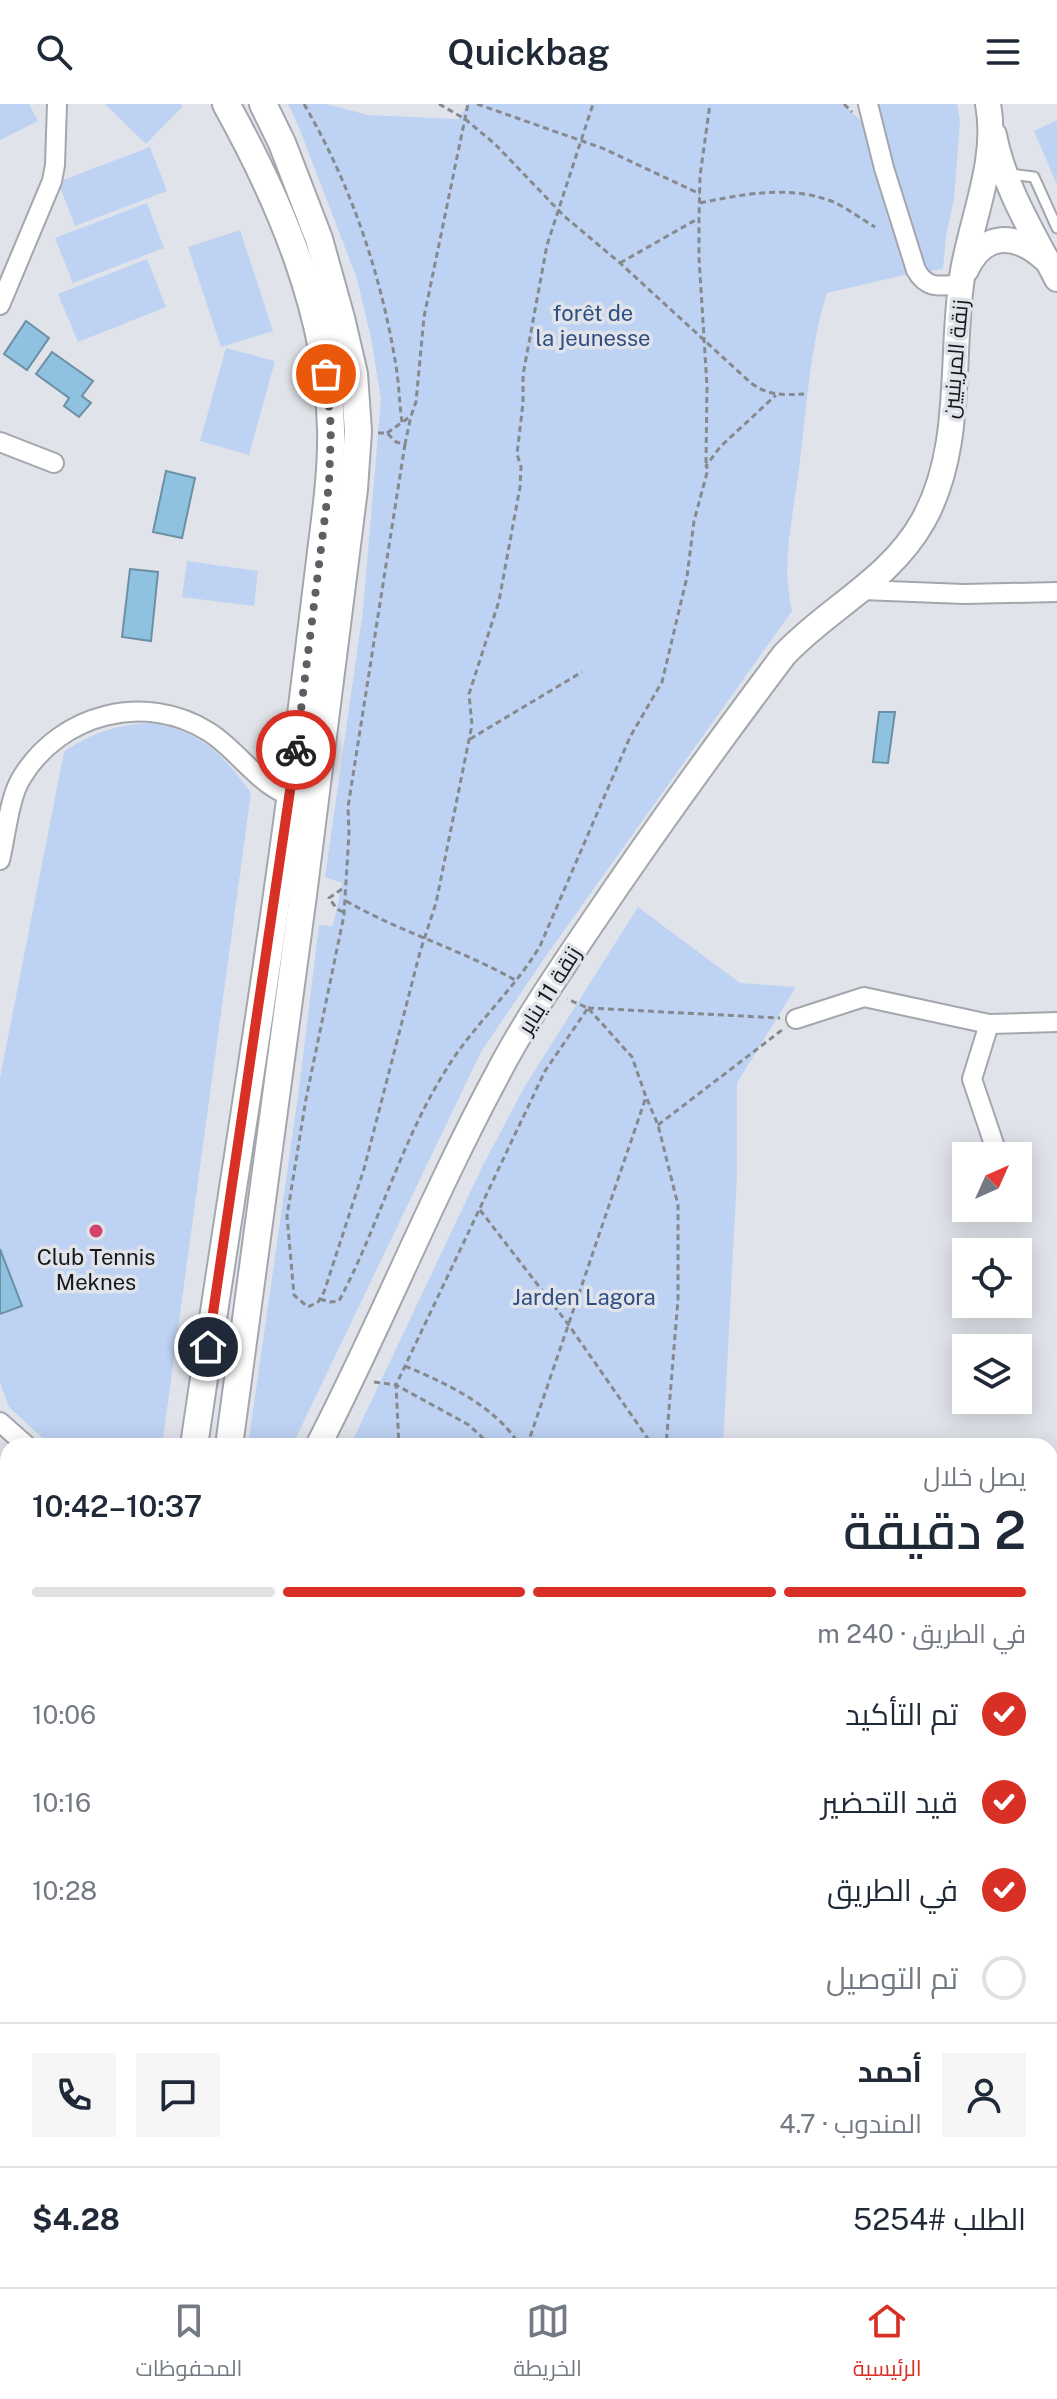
<!DOCTYPE html>
<html lang="ar">
<head>
<meta charset="utf-8">
<style>
	:root { --surface:#fff; --page:#f6f6f7; --text:#1f2937; --muted:#747a83; --line:#e0e1e3; --accent:#d93025 }
	body { margin:0; font-family:"Public Sans",Cairo,sans-serif; background:var(--page); color:var(--text); direction:rtl; height:100vh; display:flex; flex-direction:column; font-size:30px; white-space:nowrap }
	* { box-sizing:border-box; margin:0 }
	p { font-size:26px; color:var(--muted) }
	.icon { flex:none; width:44px; height:44px; fill:none; stroke:currentColor; stroke-width:2; stroke-linecap:round; stroke-linejoin:round }
	.map { position:relative; flex:1; overflow:hidden; direction:ltr }
	.side { position:absolute; left:0px; top:1334px; width:1058px; height:850px; display:flex; flex-direction:column; background:var(--surface); border-radius:24px 24px 0 0; box-shadow:0 4px 20px #0003; direction:rtl }
	.side>* { flex:none }
	.needle { width:52px; rotate:45deg }
	.controls { position:absolute; left:952px; top:1038px; display:grid; gap:16px }
	.controls a { display:grid; place-items:center; width:80px; height:80px; border-radius:0px; background:var(--surface); box-shadow:0 4px 20px #0003; font-size:40px }
	.pin { position:absolute; display:grid; place-items:center; width:68px; height:68px; color:#fff; margin:-34px; border:4px solid #fff; border-radius:50%; box-shadow:0 2px 8px #0007 }
	.courier { position:absolute; display:grid; place-items:center; width:80px; height:80px; margin:-40px; border:6px solid #d93025; border-radius:50%; background:#fff; color:#222; box-shadow:0 2px 10px #0007 }
	.head em { font-style:normal; font-weight:600 }
	.head div { display:flex; flex-direction:column-reverse }
	.head { display:flex; align-items:center; justify-content:space-between; height:136px; padding:0 32px }
	h1 { font-size:52px; font-weight:600; line-height:60px }
	.bar { display:grid; grid-template-columns:repeat(4,1fr); gap:12px 8px; align-content:center; height:96px; padding:0 32px }
	.bar i { height:10px; border-radius:6px; background:var(--line) }
	.bar .active { background:var(--accent) }
	.bar p { grid-column:span 4 }
	.line { display:flex; align-items:center; gap:20px; padding:0 32px; border-top:2px solid var(--line) }
	.line div { flex:1 }
	.round { display:grid; place-items:center; flex:none; width:84px; height:84px; border-radius:0px; background:var(--page) }
	ol { padding:0 32px; list-style:none }
	li { display:flex; align-items:center; gap:24px; height:88px }
	li p { margin-inline-start:auto }
	li .icon { padding:8px; border-radius:50%; background:var(--accent); color:#fff; stroke-width:4 }
	li:last-child { color:var(--muted) }
	li i { width:44px; height:44px; border:4px solid var(--line); border-radius:50% }
	header { display:flex; justify-content:space-between; align-items:center; height:104px; padding:0 32px; background:var(--surface); font-size:36px; font-weight:600 }
	.dock { display:flex; justify-content:space-around; align-items:center; height:112px; border-top:2px solid var(--line); background:var(--surface); font-size:22px; color:var(--muted) }
	.dock a { display:grid; justify-items:center; gap:4px }
	.dock .active { color:var(--accent) }
	.map>svg:first-child { display:block }
	.green { fill:#bed2f3 }
	.water { fill:#8fc2e0; stroke:#6b8fa5; stroke-width:2 }
	.lines { fill:none; stroke-linecap:round; stroke-linejoin:round }
	.stream { stroke:#6b8fa5; stroke-width:5 }
	.lane-casing { stroke:#a3a7ad; stroke-width:13 }
	.street-casing { stroke:#a3a7ad; stroke-width:22 }
	.secondary-casing { stroke:#a3a7ad; stroke-width:28 }
	.primary-casing { stroke:#a3a7ad; stroke-width:30 }
	.path { stroke:#86898e; stroke-width:3; stroke-dasharray:6 4; stroke-linecap:butt }
	.lane { stroke:#fff; stroke-width:9 }
	.street { stroke:#fff; stroke-width:18 }
	.secondary { stroke:#fff; stroke-width:24 }
	.primary { stroke:#fff; stroke-width:26 }
	.done { stroke:#5d5f63; stroke-width:8; stroke-dasharray:0 14.4 }
	.route { stroke:#d93025; stroke-width:10 }
	.poi-dot { fill:#d2446e; stroke:#e0e4ea; stroke-width:3 }
	.labels { text-anchor:middle; stroke-width:7; stroke-linejoin:round; paint-order:stroke }
	.park-label { font-size:22px; fill:#2e4d83; stroke:#e0e4ea }
	.street-label { font-size:22px; fill:#17181b; stroke:#e0e4ea }
	.poi-label { font-size:22px; fill:#17181b; stroke:#e0e4ea }
</style>
</head>
<body>
<header><svg class="icon" aria-label="menu" viewBox="0 0 24 24"><path d="M4 6h16M4 12h16M4 18h16"/></svg>Quickbag<svg class="icon" aria-label="search" viewBox="0 0 24 24"><circle cx="10" cy="10" r="6"/><path d="M15 15l6 6"/></svg></header>
<div class="map">
<svg width="1057" height="2183" viewBox="0 0 1057 2183">
	<rect width="100%" height="100%" fill="#e0e4ea"/>
	<g class="green">
		<polygon points="0,0 29,0 38,17 0,36"/>
		<polygon points="105,0 181,0 183,2 146,40"/>
		<path d="M288,0H326L368,11L459,15L467,0H844L879,35L909,170L827,189C808,249 807,310 798,372C792,418 781,461 792,507L548,849L481,948L292,1342H248L299,985L319,821L333,822L342,779L325,773L363,506L381,295L371,234L357,175L298,21Z"/>
		<polygon points="877,0 957,0 960,17 954,95 946,132 943,165 923,168 893,69"/>
		<polygon points="1057,16 1057,81 1034,27"/>
		<polygon points="150,43 167,87 75,122 58,78"/>
		<polygon points="147,99 164,144 73,179 55,134"/>
		<polygon points="240,126 273,227 221,243 188,143"/>
		<polygon points="147,155 166,203 78,238 58,190"/>
		<polygon points="226,244 275,257 249,351 200,337"/>
		<polygon points="187,457 258,467 254,502 182,493"/>
		<path d="M149,619C199,626 222,649 251,689L162,1342H51L9,1303L0,1279V974L64,648C90,629 117,621 149,619Z"/>
		<polygon points="638,803 740,879 796,883 737,979 737,1071 723,1342 350,1342 483,1061 525,982"/>
		<polygon points="0,1595 8,1597 8,2176 343,2176 344,2183 0,2183"/>
		<polygon points="427,2176 701,2176 699,2183 429,2183"/>
	</g>
	<g class="water">
		<polygon points="26,217 49,234 27,266 4,250"/>
		<polygon points="52,248 93,277 82,292 91,299 79,313 64,302 69,294 36,270"/>
		<polygon points="166,367 195,374 182,434 153,428"/>
		<polygon points="130,465 158,468 151,537 122,533"/>
		<polygon points="879,608 895,608 888,659 873,658"/>
		<polygon points="0,1145 22,1202 0,1210"/>
	</g>
	<g class="lines">
		<g class="stream">
			<polyline points="0,1679 8,1680"/>
			<polyline points="130,2183 134,2176"/>
		</g>
		<g class="lane-casing">
			<g id="lane">
				<polyline points="1009,70 1034,73 1057,124"/>
				<polyline points="771,2183 772,2176"/>
			</g>
		</g>
		<g class="street-casing">
			<g id="street">
				<path d="M868,0L884,64L916,166C927,186 941,182 961,180"/>
				<polyline points="0,201 52,77 55,61 57,0"/>
				<polyline points="0,338 54,359"/>
				<polyline points="862,486 964,490 1057,488"/>
				<path d="M0,756C6,732 9,693 22,673C61,609 146,588 209,628C242,649 261,687 301,695"/>
				<polyline points="796,915 864,893 989,920 1057,918"/>
				<polyline points="989,920 972,975 998,1052"/>
				<polyline points="0,1318 27,1342"/>
			</g>
		</g>
		<g class="secondary-casing">
			<g id="secondary">
				<path d="M994,31C1004,83 1033,129 1057,175"/>
				<path d="M966,166C984,127 1016,129 1045,155"/>
				<path d="M318,1342C381,1220 432,1092 497,971C524,919 557,871 590,822C652,730 717,640 784,551C828,504 890,476 923,417C964,344 950,253 962,173C970,118 999,57 988,0"/>
				<polyline points="0,1541 8,1540"/>
				<polyline points="1050,1905 1057,1909"/>
				<polyline points="1050,2111 1057,2114"/>
			</g>
		</g>
		<g class="primary-casing">
			<g id="primary">
				<path d="M194,1342C229,1101 270,861 300,619C307,562 314,505 321,448C326,408 332,366 331,325C328,210 281,99 226,0"/>
				<polyline points="229,1342 303,791 354,385 358,327 354,270 341,214 319,135 282,39 263,0"/>
				<polyline points="0,1526 8,1523"/>
				<polyline points="1050,1550 1057,1550"/>
				<polyline points="0,1576 8,1577"/>
				<polyline points="1050,1585 1057,1589"/>
				<polyline points="1050,1844 1057,1813"/>
				<polyline points="1050,1949 1057,1923"/>
				<polyline points="375,2176 377,2183"/>
				<polyline points="399,2176 401,2183"/>
				<polyline points="949,2183 951,2176"/>
				<polyline points="975,2183 977,2176"/>
			</g>
		</g>
		<g class="path">
			<path d="M304,0C350,79 380,167 395,256C399,277 399,297 402,318"/>
			<path d="M439,0L465,15L495,40L564,112L620,159L751,279C769,292 782,291 804,290"/>
			<polyline points="477,0 602,44 700,90"/>
			<polyline points="844,0 852,8"/>
			<path d="M700,99C744,90 788,81 831,97C846,103 861,115 875,123"/>
			<polyline points="620,159 699,114"/>
			<polyline points="378,329 387,329 396,338 405,340 411,312"/>
			<polyline points="387,329 411,312 416,298 424,213 468,0"/>
			<polyline points="405,340 348,703 349,729 344,811 306,995 287,1112 294,1191 308,1203 318,1198 324,1188 364,1065 420,848 436,799 472,621 469,590 499,497 520,383 521,363 517,350 523,299 523,271 547,141 593,0"/>
			<polyline points="706,359 707,282 699,154 699,114 700,72 710,0"/>
			<polyline points="470,635 582,568"/>
			<path d="M346,797C400,828 460,845 515,876"/>
			<polyline points="343,808 337,805 329,794 345,783"/>
			<polyline points="588,904 780,914"/>
			<polyline points="647,995 658,1021 678,1101 678,1195 666,1342"/>
			<polyline points="658,1021 782,926"/>
			<polyline points="480,1106 568,1220 653,1342"/>
			<path d="M320,1195L330,1198L339,1197C380,1120 402,1032 451,958C477,918 516,883 540,842L630,633L662,578L687,473L694,417L708,365L706,362L720,343L776,291"/>
			<path d="M405,1262C446,1279 497,1303 520,1342"/>
			<polyline points="374,1278 396,1281 399,1342"/>
			<polyline points="491,1342 469,1321 396,1281 545,967 588,904 567,895"/>
			<polyline points="527,1342 646,993 632,953 588,904"/>
			<polyline points="1050,2014 1057,1987"/>
			<polyline points="1050,2016 1057,2009"/>
			<polyline points="1050,2077 1057,2074"/>
		</g>
		<use href="#lane" class="lane"/>
		<use href="#street" class="street"/>
		<use href="#secondary" class="secondary"/>
		<use href="#primary" class="primary"/>
	</g>
	<g class="lines">
		<polyline class="done" points="296,646 329,380 331,324 326,270"/>
		<polyline class="route" points="208,1243 296,646"/>
	</g>
	<circle class="poi-dot" cx="96" cy="1127" r="8"/>
	<g class="labels">
		<g class="park-label">
			<text x="593" y="217">forêt de<tspan x="593" dy="25">la jeunesse</tspan></text>
			<text x="584" y="1201">Jarden Lagora</text>
		</g>
		<g class="street-label">
			<text transform="translate(955 255) rotate(-85)" y="8">زنقة المرينيين</text>
			<text transform="translate(549 886) rotate(-58)" y="8">زنقة 11 يناير</text>
		</g>
		<g class="poi-label">
			<text x="96" y="1161">Club Tennis<tspan x="96" dy="25">Meknes</tspan></text>
		</g>
	</g>
</svg>
<div class="controls">
<a><svg class="needle" viewBox="-14 -14 28 28"><path d="M0-13l5 13h-10z" fill="#e53935"/><path d="M0 13l5-13h-10z" fill="#747a83"/></svg></a>
<a><svg class="icon" aria-label="locate" viewBox="0 0 24 24"><circle cx="12" cy="12" r="6"/><path d="M12 2v4M12 18v4M2 12h4M18 12h4"/></svg></a>
<a><svg class="icon" aria-label="layers" viewBox="0 0 24 24"><path d="M12 4l9 5-9 5-9-5zM3 14l9 5 9-5"/></svg></a>
</div>
<div class="pin" style="left:326px;top:270px;background:#ea580c"><svg class="icon" aria-label="bag" viewBox="0 0 24 24"><path d="M5 8h14l-1 12H6zM9 8a3 3 0 0 1 6 0"/></svg></div>
<div class="pin" style="left:208px;top:1243px;background:#1f2937"><svg class="icon" aria-label="home" viewBox="0 0 24 24"><path d="M3 11l9-7 9 7M6 9v11h12V9"/></svg></div>
<div class="courier" style="left:296px;top:646px"><svg class="icon" aria-label="bike" viewBox="0 0 24 24"><circle cx="6" cy="16" r="4"/><circle cx="18" cy="16" r="4"/><path d="M6 16l4-8h5l3 8M10 8l3 8H6M13 5h3"/></svg></div>
<section class="side">
<div class="head"><div><h1>2 دقيقة</h1><p>يصل خلال</p></div><em>10:37–10:42</em></div>
<div class="bar"><i class="active"></i><i class="active"></i><i class="active"></i><i></i><p>في الطريق · 240 m</p></div>
<ol>
<li><svg class="icon" aria-label="check" viewBox="0 0 24 24"><path d="M5 12l5 5 9-10"/></svg>تم التأكيد<p>10:06</p></li>
<li><svg class="icon" aria-label="check" viewBox="0 0 24 24"><path d="M5 12l5 5 9-10"/></svg>قيد التحضير<p>10:16</p></li>
<li><svg class="icon" aria-label="check" viewBox="0 0 24 24"><path d="M5 12l5 5 9-10"/></svg>في الطريق<p>10:28</p></li>
<li><i></i>تم التوصيل</li>
</ol>
<div class="line" style="height:144px"><a class="round"><svg class="icon" aria-label="person" viewBox="0 0 24 24"><circle cx="12" cy="8" r="4"/><path d="M4 21q1-7 8-7t8 7"/></svg></a><div><b>أحمد</b><p>المندوب · 4.7</p></div><a class="round"><svg class="icon" aria-label="chat" viewBox="0 0 24 24"><path d="M4 5h16v11H9l-5 4z"/></svg></a><a class="round"><svg class="icon" aria-label="phone" viewBox="0 0 24 24"><path d="M5 4h4l2 5-3 2q2 4 5 5l2-3 5 2v4C11 20 4 13 5 4z"/></svg></a></div>
<div class="line" style="height:104px"><div>الطلب #5254</div><b>$4.28</b></div>
</section>
</div>
<nav class="dock">
<a class="active"><svg class="icon" aria-label="home" viewBox="0 0 24 24"><path d="M3 11l9-7 9 7M6 9v11h12V9"/></svg>الرئيسية</a>
<a><svg class="icon" aria-label="map" viewBox="0 0 24 24"><path d="M3 6l6-2 6 2 6-2v14l-6 2-6-2-6 2zM9 4v14M15 6v14"/></svg>الخريطة</a>
<a><svg class="icon" aria-label="saved" viewBox="0 0 24 24"><path d="M7 4h10v16l-5-4-5 4z"/></svg>المحفوظات</a>
</nav>
</body>
</html>
